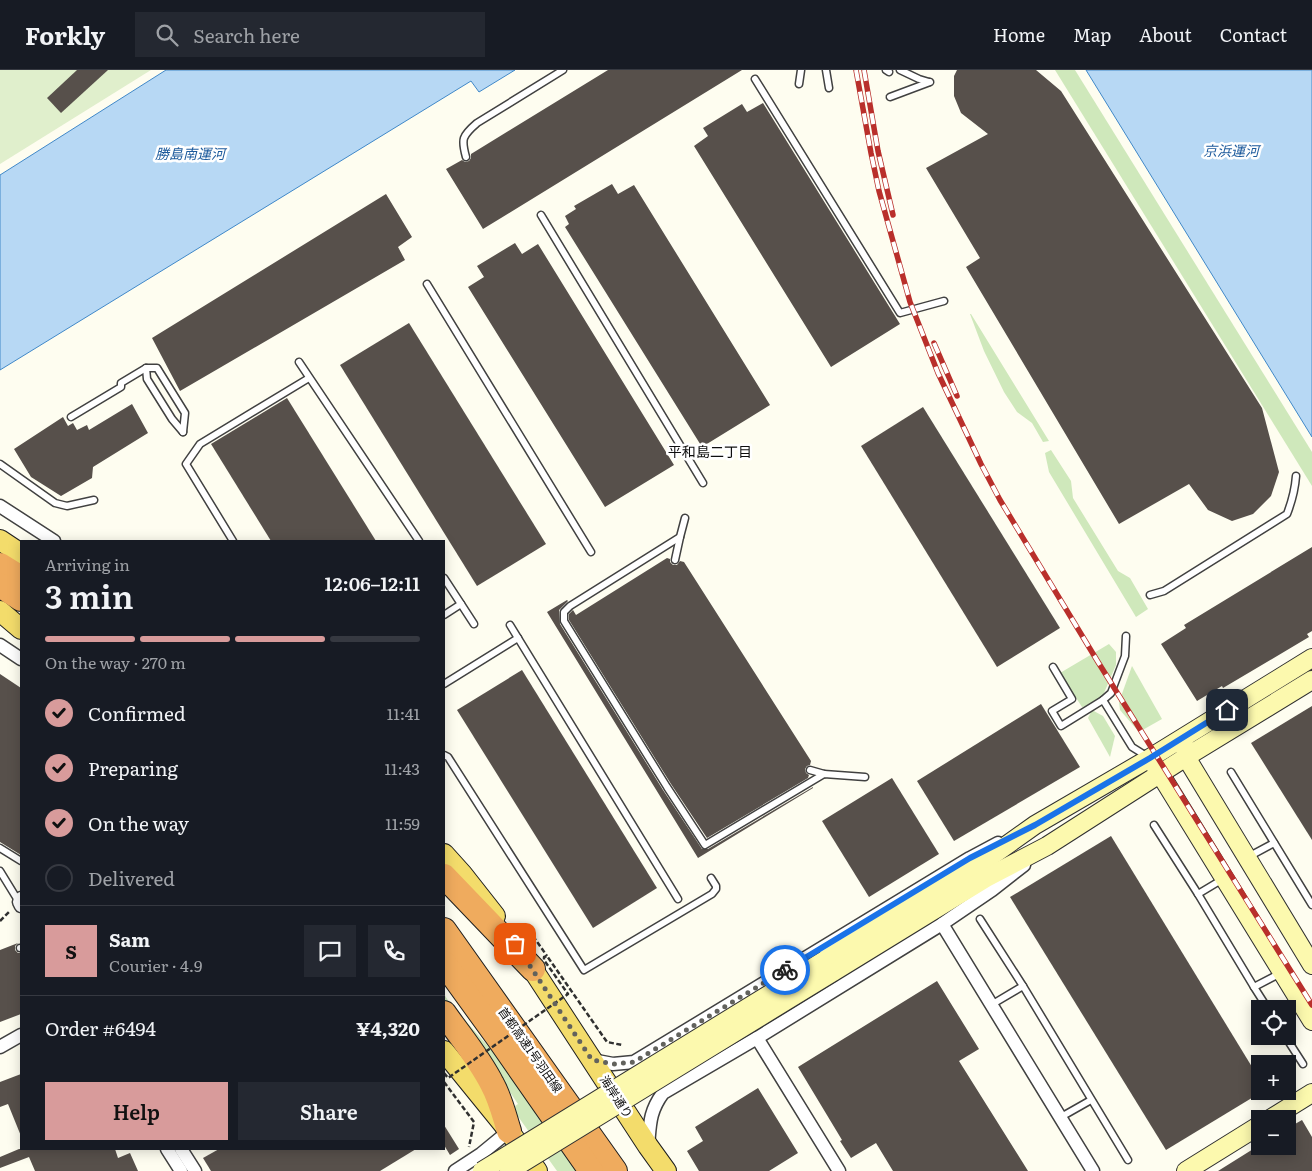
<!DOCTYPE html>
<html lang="en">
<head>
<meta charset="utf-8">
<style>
	:root { --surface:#171b24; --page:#242831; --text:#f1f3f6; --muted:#9ea1a6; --line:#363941; --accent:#d89b9b }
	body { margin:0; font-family:Literata,"Noto Sans JP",serif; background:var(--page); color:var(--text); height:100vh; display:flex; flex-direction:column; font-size:19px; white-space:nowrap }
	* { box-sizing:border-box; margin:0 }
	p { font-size:16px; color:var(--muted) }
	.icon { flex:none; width:28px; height:28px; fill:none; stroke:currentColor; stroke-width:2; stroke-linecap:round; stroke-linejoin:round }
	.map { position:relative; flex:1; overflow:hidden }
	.side { position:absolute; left:20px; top:470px; width:425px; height:610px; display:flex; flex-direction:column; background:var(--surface); border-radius:0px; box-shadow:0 2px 12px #0003 }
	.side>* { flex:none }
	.controls { position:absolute; left:1251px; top:930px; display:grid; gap:10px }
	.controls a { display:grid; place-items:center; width:45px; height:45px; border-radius:0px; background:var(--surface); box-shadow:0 2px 12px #0003; font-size:25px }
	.pin { position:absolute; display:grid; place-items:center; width:42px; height:42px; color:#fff; margin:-21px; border-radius:10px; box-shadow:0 2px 8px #0006 }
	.courier { position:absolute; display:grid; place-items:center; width:50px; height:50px; margin:-25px; border:4px solid #1a73e8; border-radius:50%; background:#fff; color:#222; box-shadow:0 1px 6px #0007 }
	.head em { font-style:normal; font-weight:600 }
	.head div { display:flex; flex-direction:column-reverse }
	.head { display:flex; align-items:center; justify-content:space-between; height:85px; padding:0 25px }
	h1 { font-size:32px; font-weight:600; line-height:38px }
	.bar { display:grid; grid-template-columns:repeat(4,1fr); gap:8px 5px; align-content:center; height:60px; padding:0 25px }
	.bar i { height:6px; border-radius:4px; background:var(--line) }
	.bar .on { background:var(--accent) }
	.bar p { grid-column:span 4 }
	.line { display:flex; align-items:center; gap:12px; padding:0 25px; border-top:1px solid var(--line) }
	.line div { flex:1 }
	.round { display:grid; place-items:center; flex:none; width:52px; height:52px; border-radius:0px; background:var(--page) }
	ol { padding:0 25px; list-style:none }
	li { display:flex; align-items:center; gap:15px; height:55px }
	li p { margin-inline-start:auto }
	li .icon { padding:5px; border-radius:50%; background:var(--accent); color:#111; stroke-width:4 }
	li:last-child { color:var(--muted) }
	li i { width:28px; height:28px; border:2px solid var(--line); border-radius:50% }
	.action { display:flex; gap:10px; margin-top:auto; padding:10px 25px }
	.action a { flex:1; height:58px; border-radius:0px; background:var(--accent); color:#111; font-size:20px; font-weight:600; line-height:58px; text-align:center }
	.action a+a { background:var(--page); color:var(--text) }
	header { display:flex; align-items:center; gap:30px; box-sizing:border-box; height:70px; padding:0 25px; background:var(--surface); border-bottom:1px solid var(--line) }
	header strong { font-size:24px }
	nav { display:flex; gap:28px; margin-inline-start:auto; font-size:18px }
	.search { width:350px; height:45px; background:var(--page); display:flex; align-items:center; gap:12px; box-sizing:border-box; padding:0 18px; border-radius:0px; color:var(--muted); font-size:19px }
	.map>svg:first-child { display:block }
	.green { fill:#cfe8bb }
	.pitch { fill:#e0efcc }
	.water { fill:#b7d8f4; stroke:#4088c8 }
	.building { fill:#57504b }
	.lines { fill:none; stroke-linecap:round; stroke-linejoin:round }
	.lane-casing { stroke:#414141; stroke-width:9 }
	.street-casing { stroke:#414141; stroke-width:15 }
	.secondary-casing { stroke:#303030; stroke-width:20 }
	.primary-casing { stroke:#1f1f1f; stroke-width:22 }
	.highway-casing { stroke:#1f1f1f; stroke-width:26 }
	.path { stroke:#303030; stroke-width:2.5; stroke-dasharray:5 2.5; stroke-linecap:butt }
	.lane { stroke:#fff; stroke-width:6 }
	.street { stroke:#fff; stroke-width:12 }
	.secondary { stroke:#fcf9ae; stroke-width:18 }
	.primary { stroke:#f3dc6b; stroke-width:20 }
	.highway { stroke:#efab5e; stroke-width:24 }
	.rail-casing { stroke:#b92f2b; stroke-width:5.5 }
	.rail { stroke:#fff; stroke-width:4; stroke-dasharray:11; stroke-linecap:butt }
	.secondary-bridge-casing { stroke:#303030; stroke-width:20; stroke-linecap:butt }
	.path-bridge { stroke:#303030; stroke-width:2.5; stroke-dasharray:5 2.5; stroke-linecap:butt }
	.secondary-bridge { stroke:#fcf9ae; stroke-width:18 }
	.done { stroke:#62625d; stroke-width:5; stroke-dasharray:0 9 }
	.route { stroke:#1a73e8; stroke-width:6 }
	.labels { text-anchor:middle; stroke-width:5; stroke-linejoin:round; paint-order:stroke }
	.street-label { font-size:12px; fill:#0e0e0e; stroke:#fff }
	.water-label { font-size:14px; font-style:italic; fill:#1c5a9c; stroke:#fff }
	.neighbourhood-label { font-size:14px; fill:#0e0e0e; stroke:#fff }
</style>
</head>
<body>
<header>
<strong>Forkly</strong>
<div class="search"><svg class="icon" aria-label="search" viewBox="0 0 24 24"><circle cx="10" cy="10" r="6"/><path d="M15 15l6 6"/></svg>Search here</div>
<nav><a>Home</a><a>Map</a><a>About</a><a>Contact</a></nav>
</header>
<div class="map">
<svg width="1312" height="1101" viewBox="0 0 1312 1101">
	<rect width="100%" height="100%" fill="#fefdf0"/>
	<g class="green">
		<polygon points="1055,0 1075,0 1312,382 1312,416"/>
		<polygon points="970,244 971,244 1049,371 1043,372 1032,353 1017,342 1004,322 984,281"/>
		<polygon points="1051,380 1071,411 1073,428 1118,501 1130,508 1148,539 1136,547 1049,402 1045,383"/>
		<polygon points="1109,574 1116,582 1116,595 1101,630 1093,635 1082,637 1060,603"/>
		<polygon points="1132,596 1162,649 1139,662 1120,640 1119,632"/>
		<polygon points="1092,640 1103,646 1115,666 1110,687 1088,648"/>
		<polygon points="444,924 449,932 502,992 579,1101 557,1101 512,1038 518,1034 481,979 445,934"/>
	</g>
	<polygon class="pitch" points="0,0 151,0 0,94"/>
	<g class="water">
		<polygon points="166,0 515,0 479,22 471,11 0,300 0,105"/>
		<polygon points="1086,0 1312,0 1312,367"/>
	</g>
	<g class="building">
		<polygon points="77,0 108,0 61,43 47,28"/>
		<polygon points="608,0 742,0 483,159 446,99 462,90 465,92 469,91 471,88 471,84"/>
		<polygon points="957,0 1036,0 1061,21 1262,338 1279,402 1271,426 1253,444 1232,451 1208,440 1189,414 1119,454 966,197 980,188 926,98 988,64 961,43 954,26 954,6"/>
		<polygon points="763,33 900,254 831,297 694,76 708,66 703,58 742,34 747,42"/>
		<polygon points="612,114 618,124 634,115 770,335 702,377 565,157 569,154 565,146 576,139 574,136"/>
		<polygon points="386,124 412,167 398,177 405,190 180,321 152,268"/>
		<polygon points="515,173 522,184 538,174 674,395 605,437 468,217 484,207 477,196"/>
		<polygon points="409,253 546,474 477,516 340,295"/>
		<polygon points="287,328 376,471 271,471 211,374"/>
		<polygon points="132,334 148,363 93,397 92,408 61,426 31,407 14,379 63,347 68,356 73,353 77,360 87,355 89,360"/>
		<polygon points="923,337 1060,558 997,597 861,376"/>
		<polygon points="1312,477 1312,561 1307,564 1309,567 1223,618 1222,616 1197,631 1161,574 1186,558 1184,555"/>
		<polygon points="667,488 670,489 670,492 673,495 677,495 680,491 684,492 811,691 810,695 807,696 805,699 806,703 809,705 808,708 707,768 671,714 569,550 569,544 573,540 576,545"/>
		<polygon points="567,530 568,531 559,540 560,554 663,720 702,779 708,779 813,717 813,718 698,788 547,542"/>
		<polygon points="522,600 657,818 593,858 457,640"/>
		<polygon points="0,604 21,618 21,785 0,772"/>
		<polygon points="1041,634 1080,697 954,771 917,711"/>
		<polygon points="1312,636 1312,770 1251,673"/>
		<polygon points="892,708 939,784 869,827 822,751"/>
		<polygon points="1111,766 1260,1010 1260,1023 1166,1080 1010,827"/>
		<polygon points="18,873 15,876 15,880 18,883 21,883 21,944 0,952 0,880"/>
		<polygon points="937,911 979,979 959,991 1028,1101 893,1101 876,1073 851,1088 840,1071 842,1070 798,997"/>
		<polygon points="21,1004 21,1066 8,1034 0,1037 0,1012"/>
		<polygon points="758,1018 798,1083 769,1101 699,1101 687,1081 703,1071 695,1057"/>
		<polygon points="1302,1050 1312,1067 1312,1101 1218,1101 1258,1076 1288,1076 1288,1058"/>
		<polygon points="444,1055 459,1079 450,1085 444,1075"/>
		<polygon points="19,1079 115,1079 118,1088 130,1083 138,1101 35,1101 29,1087 0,1098 0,1087"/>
		<polygon points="219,1079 416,1079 380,1101 211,1101 203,1088"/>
	</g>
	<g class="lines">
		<g class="lane-casing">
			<g id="lane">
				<polyline points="826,0 829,18"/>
				<polyline points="886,0 889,2"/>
				<polyline points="900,0 919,9 929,12"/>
				<polyline points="755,9 900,243 944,231"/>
				<polyline points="799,14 801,0"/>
				<polyline points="890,27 930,12"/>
				<path d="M466,87C461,69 462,66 477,53L563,0"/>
				<polyline points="541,145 703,413"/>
				<polyline points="427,214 591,482"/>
				<polyline points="299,292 419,471"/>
				<polyline points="146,298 147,309 172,349 183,362"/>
				<polyline points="71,347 121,317 121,313 146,298 157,298 185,343 183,362"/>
				<polyline points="0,394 55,433 67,436 94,430"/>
				<polyline points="685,448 680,467 570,536 564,542 564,551 667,717 705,775 824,704 865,707"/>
				<polyline points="233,471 186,394 200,374 309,308"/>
				<polyline points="675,490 680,467"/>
				<polyline points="444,508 461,534"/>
				<path d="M1150,525L1164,521L1287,444C1292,431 1295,420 1296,406"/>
				<polyline points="444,545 461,534 474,554"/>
				<polyline points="510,555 678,829"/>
				<polyline points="1126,566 1125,586 1111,623 1103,630 1132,677 1148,687"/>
				<polyline points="1053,597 1072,629 1052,641 1061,656 1103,630"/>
				<polyline points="444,614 518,568"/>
				<polyline points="444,685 448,687 584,900 712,824 716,819 716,816 711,808"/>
				<polyline points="810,700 824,704"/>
				<polyline points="1231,702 1312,835"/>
				<polyline points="1154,755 1198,824"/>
				<polyline points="0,778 21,791"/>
				<polyline points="1248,787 1274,773"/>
				<polyline points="0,801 19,832"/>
				<polyline points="1223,809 1198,824 1254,917"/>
				<polyline points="980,849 1023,916"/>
				<polyline points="20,878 21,878"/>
				<polyline points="991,935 1023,916 1128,1090"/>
				<polyline points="1268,939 1254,917 1281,903"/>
				<polyline points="1285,966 1303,994"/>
				<polyline points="1061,1047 1091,1030"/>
			</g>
		</g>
		<g class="street-casing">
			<g id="street">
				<polyline points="0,436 54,471"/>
				<polyline points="0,575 21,589"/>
				<polyline points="21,828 19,832 21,836"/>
				<polyline points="942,854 1093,1101"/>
				<polyline points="757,968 839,1101"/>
				<polyline points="0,977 21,965"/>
				<polyline points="592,990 613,994 634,992 970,788 998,773"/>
				<path d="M648,1076C650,1055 649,1042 663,1023L757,968L942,854L992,820L1024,795"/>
				<polyline points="167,1079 181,1101"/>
				<polyline points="181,1079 195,1101"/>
				<polyline points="455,1101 481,1084 509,1061"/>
			</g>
		</g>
		<g class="secondary-casing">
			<g id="secondary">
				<polyline points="1185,677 1186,687 1312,895"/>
				<polyline points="1154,694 1312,951"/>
				<polyline points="825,890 976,797 1035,755 1150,688 1312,588"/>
				<polyline points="833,902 986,808 1047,776 1186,687 1312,610"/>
				<polyline points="1270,1049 1312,1023"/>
				<polyline points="1186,1101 1260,1055"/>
			</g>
		</g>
		<g class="primary-casing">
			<g id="primary">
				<polyline points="0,470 21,484"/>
				<polyline points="0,541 21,559"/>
				<polyline points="444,784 462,804 495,846"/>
				<polyline points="524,886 648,1076 666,1101"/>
				<polyline points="444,981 509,1061 537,1101"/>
			</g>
		</g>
		<g class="highway-casing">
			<g id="highway">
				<polyline points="0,495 21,508"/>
				<polyline points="0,515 21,529"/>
				<polyline points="444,806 533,899"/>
				<polyline points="444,860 615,1101"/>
				<polyline points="444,893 499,969 591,1101"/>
				<path d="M444,943C460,966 479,988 492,1014C500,1028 504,1045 509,1061"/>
			</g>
		</g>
		<g class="path">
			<polyline points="0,851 10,841"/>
			<polyline points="533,866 547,886"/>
			<polyline points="444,1012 474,1052 469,1077"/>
		</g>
		<use href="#lane" class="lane"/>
		<use href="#street" class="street"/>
		<use href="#secondary" class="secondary"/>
		<use href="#primary" class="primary"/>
		<use href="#highway" class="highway"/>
		<g class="rail-casing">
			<g id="rail">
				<polyline points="856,0 871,83 879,121 910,232 938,303 981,394 1000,430 1098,592 1312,935"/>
				<polyline points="864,0 878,81 893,145"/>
				<polyline points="934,273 957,326"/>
			</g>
		</g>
		<use href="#rail" class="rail"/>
		<g class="secondary-bridge-casing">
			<g id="secondary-bridge">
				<polyline points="482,1101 825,890"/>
				<polyline points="509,1101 833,902"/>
			</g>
		</g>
		<polyline class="path-bridge" points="444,1003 448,1008 568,924 544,890 544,887 547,886 607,972 622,975"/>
		<use href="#secondary-bridge" class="secondary-bridge"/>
	</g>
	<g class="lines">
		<polyline class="done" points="515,874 532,899 592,990 614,994 634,992 785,900"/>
		<polyline class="route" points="785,900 970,788 1035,755 1150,688 1227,640"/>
	</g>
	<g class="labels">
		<g class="street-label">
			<text transform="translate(530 980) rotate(55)" y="4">首都高速1号羽田線</text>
			<text transform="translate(616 1027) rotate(57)" y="4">海岸通り</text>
		</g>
		<g class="water-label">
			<text x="1231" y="86">京浜運河</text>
			<text x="190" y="89">勝島南運河</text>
		</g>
		<g class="neighbourhood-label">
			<text x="710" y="387">平和島二丁目</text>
		</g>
	</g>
</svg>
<div class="controls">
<a><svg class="icon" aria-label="locate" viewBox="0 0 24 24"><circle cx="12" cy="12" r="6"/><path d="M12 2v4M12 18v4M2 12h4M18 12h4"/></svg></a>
<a>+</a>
<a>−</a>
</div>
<div class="pin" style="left:515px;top:874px;background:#ea580c"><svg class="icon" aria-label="bag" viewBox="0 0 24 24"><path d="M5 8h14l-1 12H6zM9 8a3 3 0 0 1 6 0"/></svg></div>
<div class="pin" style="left:1227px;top:640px;background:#1f2937"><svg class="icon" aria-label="home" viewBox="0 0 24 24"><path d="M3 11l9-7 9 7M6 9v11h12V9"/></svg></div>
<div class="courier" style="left:785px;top:900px"><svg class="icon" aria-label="bike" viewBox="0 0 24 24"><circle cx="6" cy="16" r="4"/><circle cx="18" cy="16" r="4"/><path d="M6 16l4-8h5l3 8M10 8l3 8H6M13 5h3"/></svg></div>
<section class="side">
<div class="head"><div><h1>3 min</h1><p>Arriving in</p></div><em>12:06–12:11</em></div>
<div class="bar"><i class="on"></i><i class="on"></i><i class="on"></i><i></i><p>On the way · 270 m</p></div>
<ol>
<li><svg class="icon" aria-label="check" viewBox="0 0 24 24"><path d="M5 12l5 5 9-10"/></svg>Confirmed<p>11:41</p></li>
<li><svg class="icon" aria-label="check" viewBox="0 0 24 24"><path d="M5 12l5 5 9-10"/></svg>Preparing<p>11:43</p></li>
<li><svg class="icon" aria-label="check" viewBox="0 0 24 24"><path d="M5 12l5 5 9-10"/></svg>On the way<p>11:59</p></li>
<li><i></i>Delivered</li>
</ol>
<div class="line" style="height:90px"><b class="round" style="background:var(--accent);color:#111">S</b><div><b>Sam</b><p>Courier · 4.9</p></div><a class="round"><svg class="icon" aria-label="chat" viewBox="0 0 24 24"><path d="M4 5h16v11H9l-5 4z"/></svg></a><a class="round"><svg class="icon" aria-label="phone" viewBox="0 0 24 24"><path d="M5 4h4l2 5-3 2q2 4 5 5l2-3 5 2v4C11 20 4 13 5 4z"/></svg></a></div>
<div class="line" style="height:65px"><div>Order #6494</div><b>¥4,320</b></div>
<div class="action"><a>Help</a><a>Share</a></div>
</section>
</div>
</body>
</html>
